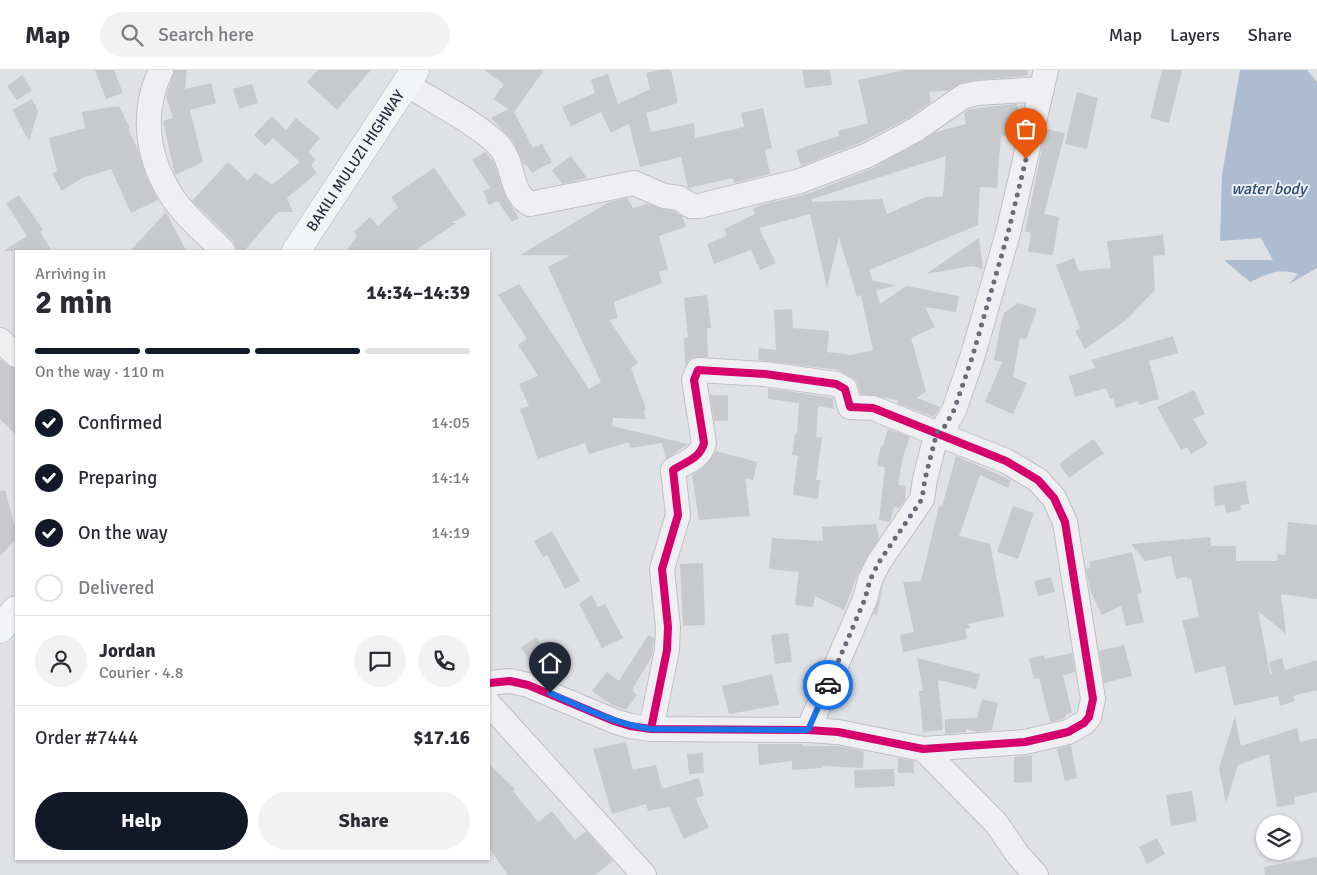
<!DOCTYPE html>
<html lang="en">
<head>
<meta charset="utf-8">
<style>
	:root { --surface:#fff; --page:#f2f2f3; --text:#2b2b33; --muted:#7c7c81; --line:#e1e1e2; --accent:#111827 }
	body { margin:0; font-family:Signika,sans-serif; background:var(--page); color:var(--text); height:100vh; display:flex; flex-direction:column; font-size:19px; white-space:nowrap }
	* { box-sizing:border-box; margin:0 }
	p { font-size:16px; color:var(--muted) }
	.icon { flex:none; width:28px; height:28px; fill:none; stroke:currentColor; stroke-width:2; stroke-linecap:round; stroke-linejoin:round }
	.map { position:relative; flex:1; overflow:hidden }
	.details { position:absolute; left:15px; top:180px; width:475px; height:610px; display:flex; flex-direction:column; background:var(--surface); border-radius:0px; box-shadow:0 1px 4px #0004 }
	.details>* { flex:none }
	.fabs { position:absolute; left:1256px; top:745px; display:grid; gap:10px }
	.fabs a { display:grid; place-items:center; width:45px; height:45px; border-radius:50%; background:var(--surface); box-shadow:0 1px 4px #0004; font-size:25px }
	.pin { position:absolute; display:grid; place-items:center; width:42px; height:42px; color:#fff; margin:-51px -21px; border-radius:50% 50% 50% 0; rotate:-45deg; box-shadow:0 0 5px #0007 }
	.pin .icon { rotate:45deg }
	.courier { position:absolute; display:grid; place-items:center; width:50px; height:50px; margin:-25px; border:4px solid #1a73e8; border-radius:50%; background:#fff; color:#222; box-shadow:0 1px 6px #0007 }
	.summary em { font-style:normal; font-weight:700 }
	.summary div { display:flex; flex-direction:column-reverse }
	.summary { display:flex; align-items:center; justify-content:space-between; height:85px; padding:0 20px }
	h1 { font-size:32px; font-weight:700; line-height:38px }
	.bar { display:grid; grid-template-columns:repeat(4,1fr); gap:8px 5px; align-content:center; height:60px; padding:0 20px }
	.bar i { height:6px; border-radius:4px; background:var(--line) }
	.bar .on { background:var(--accent) }
	.bar p { grid-column:span 4 }
	.line { display:flex; align-items:center; gap:12px; padding:0 20px; border-top:1px solid var(--line) }
	.line div { flex:1 }
	.round { display:grid; place-items:center; flex:none; width:52px; height:52px; border-radius:26px; background:var(--page) }
	ol { padding:0 20px; list-style:none }
	li { display:flex; align-items:center; gap:15px; height:55px }
	li p { margin-inline-start:auto }
	li .icon { padding:5px; border-radius:50%; background:var(--accent); color:#fff; stroke-width:4 }
	li:last-child { color:var(--muted) }
	li i { width:28px; height:28px; border:2px solid var(--line); border-radius:50% }
	.button { display:flex; gap:10px; margin-top:auto; padding:10px 20px }
	.button a { flex:1; height:58px; border-radius:30px; background:var(--accent); color:#fff; font-size:20px; font-weight:700; line-height:58px; text-align:center }
	.button a+a { background:var(--page); color:var(--text) }
	header { display:flex; align-items:center; gap:30px; box-sizing:border-box; height:70px; padding:0 25px; background:var(--surface); border-bottom:1px solid var(--line) }
	header strong { font-size:24px }
	nav { display:flex; gap:28px; margin-inline-start:auto; font-size:18px }
	.search { width:350px; height:45px; background:var(--page); display:flex; align-items:center; gap:12px; box-sizing:border-box; padding:0 18px; border-radius:28px; color:var(--muted); font-size:19px }
	.map>svg:first-child { display:block }
	.water { fill:#adbcd1 }
	.building { fill:#c7c9cd; fill-rule:evenodd }
	.lines { fill:none; stroke-linecap:round; stroke-linejoin:round }
	.minor-casing { stroke:#bdbfc3; stroke-width:26 }
	.highway-casing { stroke:#b1b4ba; stroke-width:29 }
	.minor { stroke:#efeff1; stroke-width:24 }
	.highway { stroke:#f3f4f5; stroke-width:28 }
	.cycleway-casing { stroke:#eceff5; stroke-width:11 }
	.cycleway { stroke:#d6006c; stroke-width:8 }
	.done { stroke:#676c78; stroke-width:5; stroke-dasharray:0 9 }
	.route { stroke:#1a73e8; stroke-width:6 }
	.labels { text-anchor:middle; stroke-width:4; stroke-linejoin:round; paint-order:stroke }
	.street-label { font-size:15px; fill:#262d3e; stroke:#eceff5 }
	.water-label { font-size:16px; font-style:italic; fill:#304a72; stroke:#eceff5 }
</style>
</head>
<body>
<header>
<strong>Map</strong>
<div class="search"><svg class="icon" aria-label="search" viewBox="0 0 24 24"><circle cx="10" cy="10" r="6"/><path d="M15 15l6 6"/></svg>Search here</div>
<nav><a>Map</a><a>Layers</a><a>Share</a></nav>
</header>
<div class="map">
<svg width="1317" height="805" viewBox="0 0 1317 805">
	<rect width="100%" height="100%" fill="#dfe1e5"/>
	<path class="water" d="M1240,0H1307L1317,12V198L1289,214L1298,204C1278,197 1268,204 1250,212L1224,190H1273L1261,168L1220,171L1222,105Z"/>
	<g class="building">
		<polygon points="95,0 114,0 123,23 106,29"/>
		<polygon points="174,0 187,0 185,19 211,13 216,33 190,40 203,92 175,105 163,51 173,48 166,27"/>
		<polygon points="318,0 371,0 337,40 307,12"/>
		<polygon points="484,0 544,0 514,42 533,78 542,74 552,92 532,103 526,94 524,95 513,71 491,48 509,39 493,29 504,14"/>
		<polygon points="661,0 671,0 678,33 646,43 651,62 694,53 695,68 744,57 741,43 763,38 772,78 765,80 770,104 734,113 733,108 688,118 681,87 640,97 629,54 611,63 601,42 571,56 562,37 595,23 591,10 608,4 618,34 650,19 646,3"/>
		<polygon points="802,0 830,0 832,15 805,18"/>
		<polygon points="905,0 1028,0 1027,6 975,10 961,13 949,20 929,22 931,32 908,48 862,72 801,96 796,80 839,66 838,61 868,53 858,10"/>
		<polygon points="1162,0 1182,0 1169,53 1150,48"/>
		<polygon points="22,5 32,20 17,30 7,16"/>
		<polygon points="252,14 258,33 239,39 233,19"/>
		<polygon points="1077,22 1098,28 1087,79 1065,74"/>
		<polygon points="32,29 38,41 29,71 12,40"/>
		<path d="M1017,34L1020,50L1016,69L1001,65L997,118L980,117L978,155L869,200L873,211L897,215L876,221L880,234L906,216L959,226L956,242L925,237L935,257L911,268L926,321L917,328L940,337L934,347L897,333L898,330L861,324L856,310L838,300L758,290L759,278L776,280L774,240L792,239L793,258L829,261L827,282L851,285L873,280L861,225L857,227L839,167L827,218L810,144L759,158L776,193L760,200L751,180L714,194L707,174L727,166L724,159L755,144L753,139L761,135L810,123L873,98L936,62L966,54L964,43L970,39ZM946,86L943,127H926L887,144L882,129L812,132L811,126L812,129Z"/>
		<polygon points="119,36 130,58 128,59 138,80 146,106 158,130 131,143 111,99 82,108 62,121 52,104 57,101 49,68 85,58 82,42"/>
		<polygon points="272,46 286,60 296,48 320,68 308,82 316,90 311,95 317,103 287,128 293,142 278,142 244,181 238,181 233,171 192,131 228,92 248,111 255,102 272,115 300,92 273,68 265,76 254,65"/>
		<polygon points="1046,59 1065,63 1044,144 1059,147 1053,185 1028,182 1031,163 1025,161"/>
		<polygon points="485,82 493,91 507,129 519,148 512,152 498,131 489,135 483,121 490,118 472,90"/>
		<polygon points="571,86 587,108 562,114 552,100"/>
		<polygon points="434,98 467,145 451,153 456,153 414,181 346,181 357,166 354,162 370,147 378,156 398,137 391,127"/>
		<polygon points="19,125 43,160 40,162 52,181 3,181 27,166 6,133"/>
		<polygon points="627,128 633,138 647,134 674,141 682,146 686,157 659,166 668,199 659,202 662,213 614,232 618,248 609,250 638,293 631,298 646,339 644,340 645,349 613,348 612,356 688,374 666,389 662,373 630,378 629,372 589,384 585,373 538,389 520,339 529,336 519,314 538,306 518,275 527,269 498,225 519,214 589,319 601,312 548,197 570,185 520,185 609,132"/>
		<polygon points="166,142 186,181 130,181"/>
		<polygon points="1163,165 1165,185 1153,186 1155,220 1126,250 1085,279 1075,261 1080,258 1056,195 1074,188 1079,201 1111,198 1107,171"/>
		<polygon points="979,168 983,199 972,196 926,204"/>
		<polygon points="707,225 711,258 707,258 708,287 691,288 685,295 684,268 688,268 684,228"/>
		<polygon points="1018,233 1037,239 1026,270 1020,268 1013,307 1027,313 1013,344 985,332 1002,292 994,290 1001,253 1004,243"/>
		<polygon points="1173,266 1178,283 1149,291 1159,329 1139,335 1138,331 1116,338 1113,328 1110,329 1106,318 1075,327 1069,306 1096,298 1091,290"/>
		<polygon points="0,289 7,295 16,299 16,365 0,349"/>
		<polygon points="768,318 833,328 834,339 818,336 816,367 822,368 816,410 820,410 818,429 793,425 798,386 792,385 795,364 797,364 799,333 768,329"/>
		<polygon points="1194,320 1205,344 1193,349 1208,374 1191,384 1187,377 1181,380 1157,337"/>
		<polygon points="710,325 728,325 728,351 714,351"/>
		<polygon points="888,359 910,367 903,387 898,415 906,416 905,430 899,438 894,437 890,452 879,450 885,397 877,396 881,375 883,376"/>
		<polygon points="1093,369 1104,383 1069,408 1059,394"/>
		<polygon points="716,381 757,392 753,410 745,408 750,446 699,450 692,405 705,396"/>
		<polygon points="956,386 1011,410 1008,418 980,405 959,466 990,474 1004,546 968,554 970,558 965,559 967,569 903,582 900,565 914,562 903,512 921,511 939,436 942,437"/>
		<polygon points="1246,411 1249,434 1240,435 1241,440 1226,443 1225,435 1215,436 1213,416"/>
		<polygon points="5,420 16,461 16,469 0,486 0,421"/>
		<polygon points="1013,436 1034,443 1018,489 997,482"/>
		<polygon points="1288,452 1317,455 1317,529 1281,524 1286,564 1258,541 1270,604 1272,604 1269,592 1282,588 1285,600 1317,590 1317,620 1293,626 1295,631 1280,636 1278,626 1234,636 1225,596 1195,603 1182,550 1199,547 1191,508 1187,509 1187,507 1176,509 1171,486 1145,491 1131,474 1210,467 1211,476 1236,476 1236,491 1277,491 1278,484 1285,485"/>
		<polygon points="876,454 879,468 858,504 844,540 815,526 813,537 795,535 799,502 769,499 772,468 823,471 822,457"/>
		<polygon points="552,461 580,511 565,519 547,485 543,487 534,471"/>
		<polygon points="1132,482 1142,523 1137,524 1144,552 1126,556 1121,536 1102,545 1090,520 1086,499 1090,498 1089,492"/>
		<polygon points="703,493 705,555 683,556 680,494"/>
		<polygon points="1051,507 1055,522 1038,526 1034,511"/>
		<polygon points="884,512 877,545 873,544 878,532"/>
		<polygon points="592,525 598,537 605,534 623,568 602,578 579,534"/>
		<polygon points="788,563 792,592 775,594 771,565"/>
		<polygon points="648,565 654,568 653,578 652,586 632,620 637,625 626,640 612,635 592,621 607,602 619,611"/>
		<polygon points="536,567 546,580 531,592 521,578"/>
		<polygon points="1124,575 1132,606 1104,613 1099,581"/>
		<polygon points="1072,583 1075,602 1063,605 1072,643 1066,644 1066,647 1063,649 1050,652 1039,608 1034,609 1029,589 1044,585 1045,589"/>
		<polygon points="917,588 980,604 976,619 938,610 943,660 923,662 919,621 923,621"/>
		<polygon points="772,604 779,635 729,644 722,616"/>
		<polygon points="982,629 998,633 992,660 977,662 966,659 966,662 945,664 945,649 977,648"/>
		<polygon points="1235,647 1241,676 1297,658 1300,672 1317,668 1317,722 1294,727 1295,734 1277,737 1269,684 1238,695 1226,733 1219,698"/>
		<polygon points="626,672 633,700 656,695 662,719 699,708 704,726 695,728 709,757 684,769 669,737 648,741 646,734 612,744 593,679"/>
		<polygon points="758,674 802,674 803,676 839,676 864,681 863,698 822,696 822,698 792,700 792,691 759,695"/>
		<polygon points="1071,675 1077,708 1065,711 1057,679"/>
		<polygon points="703,683 704,703 689,704 687,684"/>
		<polygon points="1032,685 1032,712 1014,713 1014,687"/>
		<polygon points="898,688 914,691 914,703 898,703"/>
		<polygon points="489,694 515,719 513,721 538,752 552,741 575,770 586,761 613,791 595,805 508,805 489,778"/>
		<polygon points="894,699 895,716 855,718 854,700"/>
		<polygon points="1192,721 1197,751 1171,756 1166,725"/>
		<polygon points="1157,768 1165,784 1147,794 1139,777"/>
		<polygon points="1317,787 1317,805 1265,805 1264,797"/>
	</g>
	<g class="lines">
		<g class="minor-casing">
			<g id="minor">
				<path d="M161,0C140,44 147,91 175,131C188,149 208,165 223,181"/>
				<path d="M406,14C431,30 484,57 501,78C514,94 510,124 530,134L634,113L664,126L679,128L691,136H699L800,111L868,85L915,60L964,26L978,23L1042,19"/>
				<polyline points="0,270 16,285"/>
				<path d="M489,613L510,611L528,615L614,651L630,656L651,659L808,660L838,662L923,679L1025,672L1068,662L1084,653L1089,647L1093,629L1065,452L1054,428L1038,410L1006,391L873,338L850,337L845,319L836,314L765,304L698,300L694,310L704,373C700,389 685,392 673,400L678,445L662,499L668,557L667,580L651,659"/>
				<polyline points="489,634 644,805"/>
				<polyline points="808,660 865,529 870,510 879,492 922,429 925,409 937,362 945,356 954,340 972,288 1008,163 1046,0"/>
				<polyline points="923,679 996,753 1018,785 1036,805"/>
			</g>
		</g>
		<g class="highway-casing">
			<g id="highway">
				<path id="s1" d="M296,181L415,0"/>
				<polyline points="0,559 16,540"/>
			</g>
		</g>
		<use href="#minor" class="minor"/>
		<use href="#highway" class="highway"/>
		<g class="cycleway-casing">
			<path id="cycleway" d="M489,613L510,611L528,615L614,651L630,656L651,659L808,660L838,662L923,679L1025,672L1068,662L1084,653L1089,647L1093,629L1065,452L1054,428L1038,410L1006,391L873,338L850,337L845,319L836,314L765,304L698,300L694,310L704,373C700,389 685,392 673,400L678,445L662,499L668,557L667,580L651,659"/>
		</g>
		<use href="#cycleway" class="cycleway"/>
	</g>
	<g class="lines">
		<polyline class="done" points="828,615 865,529 870,510 879,492 922,429 925,409 937,362 945,356 954,340 972,288 1008,163 1026,89"/>
		<path class="route" d="M550,623C584,638 615,654 651,659L808,660L828,615"/>
	</g>
	<g class="labels">
		<g class="street-label">
			<text dy="5" stroke="none"><textPath href="#s1" startOffset="108">BAKILI MULUZI HIGHWAY</textPath></text>
		</g>
		<g class="water-label">
			<text x="1269" y="124">water body</text>
		</g>
	</g>
</svg>
<div class="fabs">
<a><svg class="icon" aria-label="layers" viewBox="0 0 24 24"><path d="M12 4l9 5-9 5-9-5zM3 14l9 5 9-5"/></svg></a>
</div>
<div class="pin" style="left:1026px;top:89px;background:#ea580c"><svg class="icon" aria-label="bag" viewBox="0 0 24 24"><path d="M5 8h14l-1 12H6zM9 8a3 3 0 0 1 6 0"/></svg></div>
<div class="pin" style="left:550px;top:623px;background:#1f2937"><svg class="icon" aria-label="home" viewBox="0 0 24 24"><path d="M3 11l9-7 9 7M6 9v11h12V9"/></svg></div>
<div class="courier" style="left:828px;top:615px"><svg class="icon" aria-label="car" viewBox="0 0 24 24"><path d="M5 17H2v-5l4-1 3-4h7l3 4 3 1v5h-3M9 17h6M6 11h13"/><circle cx="7" cy="17" r="2"/><circle cx="17" cy="17" r="2"/></svg></div>
<section class="details">
<div class="summary"><div><h1>2 min</h1><p>Arriving in</p></div><em>14:34–14:39</em></div>
<div class="bar"><i class="on"></i><i class="on"></i><i class="on"></i><i></i><p>On the way · 110 m</p></div>
<ol>
<li><svg class="icon" aria-label="check" viewBox="0 0 24 24"><path d="M5 12l5 5 9-10"/></svg>Confirmed<p>14:05</p></li>
<li><svg class="icon" aria-label="check" viewBox="0 0 24 24"><path d="M5 12l5 5 9-10"/></svg>Preparing<p>14:14</p></li>
<li><svg class="icon" aria-label="check" viewBox="0 0 24 24"><path d="M5 12l5 5 9-10"/></svg>On the way<p>14:19</p></li>
<li><i></i>Delivered</li>
</ol>
<div class="line" style="height:90px"><a class="round"><svg class="icon" aria-label="person" viewBox="0 0 24 24"><circle cx="12" cy="8" r="4"/><path d="M4 21q1-7 8-7t8 7"/></svg></a><div><b>Jordan</b><p>Courier · 4.8</p></div><a class="round"><svg class="icon" aria-label="chat" viewBox="0 0 24 24"><path d="M4 5h16v11H9l-5 4z"/></svg></a><a class="round"><svg class="icon" aria-label="phone" viewBox="0 0 24 24"><path d="M5 4h4l2 5-3 2q2 4 5 5l2-3 5 2v4C11 20 4 13 5 4z"/></svg></a></div>
<div class="line" style="height:65px"><div>Order #7444</div><b>$17.16</b></div>
<div class="button"><a>Help</a><a>Share</a></div>
</section>
</div>
</body>
</html>
